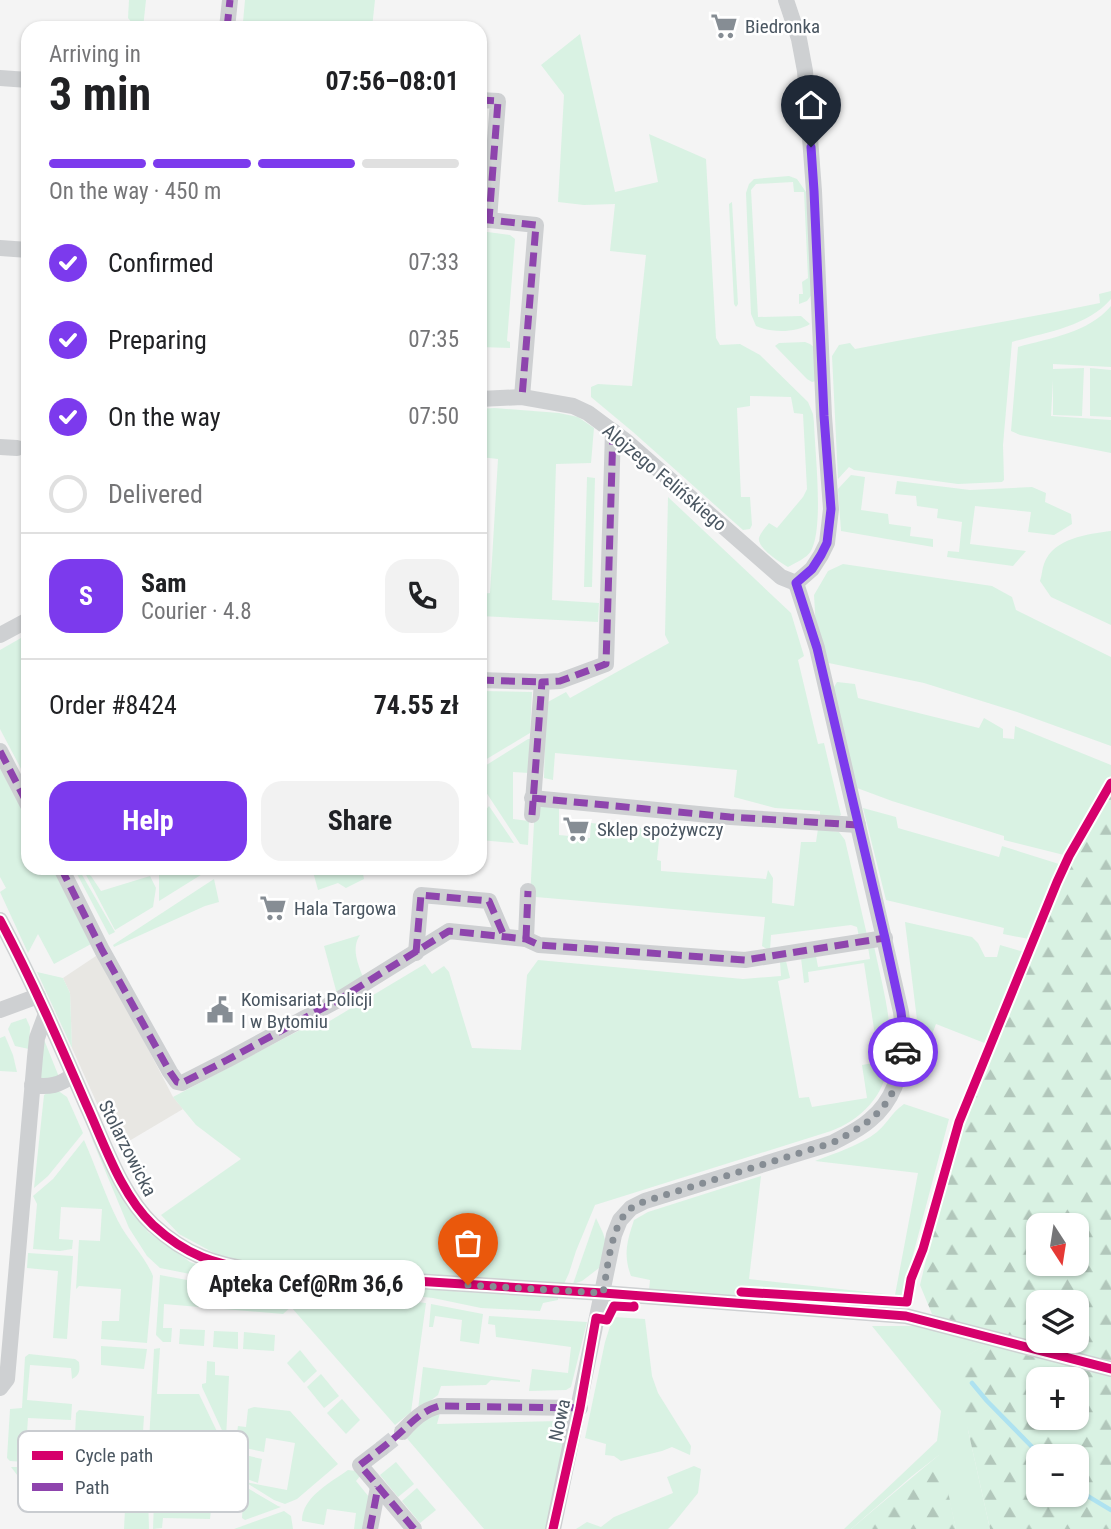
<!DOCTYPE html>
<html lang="en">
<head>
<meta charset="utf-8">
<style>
	:root { --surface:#fff; --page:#f2f2f2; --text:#202124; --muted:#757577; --line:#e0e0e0; --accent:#7c3aed }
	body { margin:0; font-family:"Roboto Condensed",sans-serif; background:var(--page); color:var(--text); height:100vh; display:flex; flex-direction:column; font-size:26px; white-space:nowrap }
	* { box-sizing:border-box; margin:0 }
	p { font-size:23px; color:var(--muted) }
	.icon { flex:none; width:38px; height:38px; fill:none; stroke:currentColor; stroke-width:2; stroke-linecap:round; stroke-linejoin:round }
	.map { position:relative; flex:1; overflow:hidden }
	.sheet { position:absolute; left:21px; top:21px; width:466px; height:854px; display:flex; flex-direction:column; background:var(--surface); border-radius:21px; box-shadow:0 2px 5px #0004 }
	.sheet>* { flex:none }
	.needle { width:46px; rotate:168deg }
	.buttons { position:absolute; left:1026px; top:1213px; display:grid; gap:14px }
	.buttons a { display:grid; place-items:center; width:63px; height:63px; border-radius:14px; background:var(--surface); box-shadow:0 2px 5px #0004; font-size:35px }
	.pin { position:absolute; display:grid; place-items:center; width:60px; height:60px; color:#fff; margin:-72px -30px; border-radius:50% 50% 50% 0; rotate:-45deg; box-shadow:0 0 7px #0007 }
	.pin .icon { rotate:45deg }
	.courier { position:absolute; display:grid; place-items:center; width:70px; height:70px; margin:-35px; border:5px solid #7c3aed; border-radius:50%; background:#fff; color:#222; box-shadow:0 2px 9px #0007 }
	.bubble { position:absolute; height:49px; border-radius:21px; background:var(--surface); box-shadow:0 2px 5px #0004; font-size:23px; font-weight:700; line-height:49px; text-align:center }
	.headline em { font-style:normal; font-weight:700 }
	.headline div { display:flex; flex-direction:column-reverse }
	.headline { display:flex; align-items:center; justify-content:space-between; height:119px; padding:0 28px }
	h1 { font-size:46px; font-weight:700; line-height:52px }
	.bar { display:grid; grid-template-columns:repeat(4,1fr); gap:10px 7px; align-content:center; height:84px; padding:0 28px }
	.bar i { height:9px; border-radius:5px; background:var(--line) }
	.bar .current { background:var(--accent) }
	.bar p { grid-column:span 4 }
	.line { display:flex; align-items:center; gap:18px; padding:0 28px; border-top:2px solid var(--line) }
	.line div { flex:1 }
	.round { display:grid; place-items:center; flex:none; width:74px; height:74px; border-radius:21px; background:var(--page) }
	ol { padding:0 28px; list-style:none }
	li { display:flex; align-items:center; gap:21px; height:77px }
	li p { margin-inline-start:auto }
	li .icon { padding:7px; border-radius:50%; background:var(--accent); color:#fff; stroke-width:4 }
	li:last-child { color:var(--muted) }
	li i { width:38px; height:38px; border:4px solid var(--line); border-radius:50% }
	.action { display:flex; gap:14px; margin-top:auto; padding:14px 28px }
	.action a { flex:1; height:80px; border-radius:21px; background:var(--accent); color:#fff; font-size:28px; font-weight:700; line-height:80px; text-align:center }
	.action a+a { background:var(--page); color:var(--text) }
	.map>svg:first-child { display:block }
	.commercial { fill:#e8e7e3 }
	.green { fill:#d9f2e3; fill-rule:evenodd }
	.forest { fill:url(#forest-firs); fill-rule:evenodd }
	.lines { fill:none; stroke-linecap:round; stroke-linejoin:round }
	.stream { stroke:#aee2f0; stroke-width:4.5 }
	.minor-tunnel { stroke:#d2d4d7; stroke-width:16; stroke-dasharray:16 8; stroke-linecap:butt }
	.minor { stroke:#ced0d2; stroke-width:16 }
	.quiet { stroke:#8e44ad; stroke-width:7; stroke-dasharray:14 7; stroke-linecap:butt }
	.cycleway-casing { stroke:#fff; stroke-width:13 }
	.cycleway { stroke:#d6006c; stroke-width:9 }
	.done { stroke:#868d94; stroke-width:7; stroke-dasharray:0 12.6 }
	.route { stroke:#7c3aed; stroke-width:9 }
	.labels { text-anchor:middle; stroke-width:5; stroke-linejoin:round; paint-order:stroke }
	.poi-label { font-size:19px; fill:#4a5661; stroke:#fff; text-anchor:start }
	.street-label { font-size:19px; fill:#4a5661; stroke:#fff }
	.key { fill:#fff; stroke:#c9ccd0; stroke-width:2 }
	.key-label { font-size:19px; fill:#4a5661 }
</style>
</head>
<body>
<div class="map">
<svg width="1111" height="1529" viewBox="0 0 1111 1529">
	<defs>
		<pattern id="forest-firs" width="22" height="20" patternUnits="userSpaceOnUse" patternTransform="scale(1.75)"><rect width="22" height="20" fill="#d9f2e3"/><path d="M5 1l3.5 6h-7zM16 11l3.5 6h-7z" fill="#b2c7bb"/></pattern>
	</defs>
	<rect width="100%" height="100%" fill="#f4f4f4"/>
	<polygon class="commercial" points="99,954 173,1097 183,1109 119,1147 99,1108 72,1048 70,993 63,978"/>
	<g class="green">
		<polygon points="129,0 146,0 143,28 136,28 128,18"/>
		<polygon points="245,0 375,0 372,28 324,28 243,22"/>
		<path d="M580,34L615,192L658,182L649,134L706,159L716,338L720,345L740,344L760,355L808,402L813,414L814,423C815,453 824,527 811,551C807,558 795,563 788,567C780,562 757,548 759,538C760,533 766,527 769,523L777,528L803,497L807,489L803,414L794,413L791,397L750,396V406L737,408L741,497H750L752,525L750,529L743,530L633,432L591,397V387L598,384L632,386L646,255L610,251L615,204L584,205L558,202L564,95L541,65Z"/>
		<path d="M789,176L797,179L806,192L813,293L807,301L799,304V294H803L802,282L808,278L804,192H794L793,182L756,184L751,190L758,317L801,316L810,324C796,333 771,333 756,326L751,314L746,193L749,184L754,179Z"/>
		<polygon points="732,202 738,304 736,307 734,304 729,204"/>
		<polygon points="480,231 510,235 515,239 507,341 510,342 510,348 480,347"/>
		<path d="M1111,291V299C1087,327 1046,332 1012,342L1003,445L1004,480L1002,482L958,484L854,470L849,467L838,479L832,356L839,345L850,343L855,349C936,333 1018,320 1100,303L1099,294Z"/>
		<path d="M1111,306V367L1053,364V369L1084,368L1082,416L1053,415V380L1051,416L1111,420V453L1020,435L1011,431L1018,347C1050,338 1088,333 1111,306Z"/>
		<polygon points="805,342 810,344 815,348 816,381 812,382 807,379 775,346 779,343"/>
		<polygon points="1090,368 1111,370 1111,417 1090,416"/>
		<polygon points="494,408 559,413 578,417 594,428 591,463 556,464 552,600 599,603 598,622 480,616 480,594 490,593 498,459 480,457 480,409"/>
		<polygon points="851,475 865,477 861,510 888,514 889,524 911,527 910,536 933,539 933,547 841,531 838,489"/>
		<polygon points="587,477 595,478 592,587 584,587"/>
		<polygon points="897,481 970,490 1032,487 1046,493 1045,502 1071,514 1072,524 1054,535 1028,532 1031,512 975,506 970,544 1026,551 1013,566 947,557 948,551 959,552 962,522 937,518 938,509 917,506 916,496 895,494"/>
		<polygon points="668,497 791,613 804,656 798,660 818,744 824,743 841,815 836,818 820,816 820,811 775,808 734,797 737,770 555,753 553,780 544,778 546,703 566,692 570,698 669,643 665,635"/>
		<path d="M1111,531V625L1051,597L1040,581C1042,575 1042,569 1044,564C1053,538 1088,534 1111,531Z"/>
		<polygon points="843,564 992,586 1012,597 1016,610 1111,657 1111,746 1017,712 924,683 824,662 816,630 814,595 828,571"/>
		<polygon points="28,634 28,782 0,729 0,650"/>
		<polygon points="837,682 855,684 858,698 979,728 984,718 1003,729 1003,738 1014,739 1015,726 1111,765 1111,776 1064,855 1004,840 1004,836 892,801 857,788 831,692"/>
		<polygon points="480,691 532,692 530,733 480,763"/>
		<polygon points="528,739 530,739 529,773 513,772 513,819 529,821 528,845 520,844 480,783 480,769"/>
		<polygon points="0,768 28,821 28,868 53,868 93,943 54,964 38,934 28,953 0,892 6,888 0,877"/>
		<polygon points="535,804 559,806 559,835 590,838 591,823 660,830 657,860 661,861 661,871 766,879 768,870 773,878 772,903 794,906 801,842 816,842 818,829 839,832 845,840 867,935 859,937 857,927 851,925 771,935 770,951 762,946 765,917 536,897 533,926 530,898"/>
		<polygon points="489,806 514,843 480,840 480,814 483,813"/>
		<polygon points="863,808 896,817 898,828 999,857 1002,846 1059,864 1029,939 1003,934 1004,928 886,900"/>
		<polygon points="159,868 212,868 159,901"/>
		<polygon points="312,868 356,869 363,874 364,879 346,888 338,883 318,890"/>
		<polygon points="84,871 91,876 101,891 150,876 156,888 153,907 115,930"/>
		<polygon points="81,873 115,932 109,935 77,874"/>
		<polygon points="214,879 219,902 205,906 114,947 113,945"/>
		<polygon points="905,922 972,937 978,943 985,957 997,957 1000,945 1024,952 987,1044 936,1024 916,1076 911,1074 918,1028"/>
		<path d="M360,935C351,948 358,964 363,977L337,994L324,946Z"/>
		<path d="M874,946C886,1005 913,1081 851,1121C845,1125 838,1128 831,1131L595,1205L576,1251L569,1273L564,1284L242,1261L216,1254L179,1234L161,1215L241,1159L196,1125L173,1097L321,1019L328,1022L425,964L432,974L444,966L449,972L472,1048L521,1050L527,975L538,960L743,979L781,976L780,962L786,961L790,978L778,981L799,1098L809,1097L812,1107L867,1098L862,1065L879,1062L864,963L808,972L809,982L804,983L801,958L816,956L818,967L870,959L868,947Z"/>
		<polygon points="37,972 63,978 70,993 72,1048"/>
		<polygon points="26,1018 30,1027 29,1049 15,1046 8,1029 11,1023"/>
		<polygon points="5,1036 13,1055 17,1072 0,1071 0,1038"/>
		<polygon points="42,1038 45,1042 59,1077 40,1080"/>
		<polygon points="57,1090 67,1097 83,1133 48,1176 34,1188 44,1095 50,1091"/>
		<path d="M904,1104L949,1119L899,1308L649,1290L650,1280L631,1276C623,1255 627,1241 634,1220L648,1212L761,1176L749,1279L895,1295L918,1173L815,1161C833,1154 861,1145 877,1132C887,1124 891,1113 904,1104Z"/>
		<polygon points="89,1132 124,1200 148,1232 190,1262 221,1273 272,1279 558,1298 558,1300 543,1303 540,1311 481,1308 433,1298 367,1291 272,1282 220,1280 160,1268 147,1256 129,1228"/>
		<path d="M84,1140C96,1167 105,1195 118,1221C128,1241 145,1256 153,1276L147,1343L101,1339L102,1321H119L121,1289L79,1286L76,1289L79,1240L100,1241L102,1209L61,1207L59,1239L73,1240L72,1249L60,1251L33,1249L37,1204L33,1196L53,1179Z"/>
		<polygon points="596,1218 603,1233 607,1246 599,1268 582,1281 573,1284"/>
		<polygon points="28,1253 73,1256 67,1339 53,1338 58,1271 27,1268"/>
		<polygon points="160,1275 230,1288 365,1296 426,1303 411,1412 395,1425 291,1307 283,1314 164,1304 163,1328 172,1328 171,1342 163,1342 156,1335"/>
		<polygon points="431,1304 483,1314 479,1344 460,1341 462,1320 435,1316 433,1327 429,1327"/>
		<polygon points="489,1316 587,1322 571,1387 566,1390 529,1391 532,1369 568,1373 571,1347 496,1337 495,1325 488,1324"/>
		<polygon points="613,1317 645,1319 652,1376 658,1393 691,1446 690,1455 672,1447 662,1451 621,1461 614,1456 605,1455 606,1444 585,1438 605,1342"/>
		<polygon points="872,1326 914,1326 986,1344 966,1357 968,1430 990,1529 956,1529 939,1455 912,1476 851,1529 844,1529 937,1441 941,1411"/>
		<polygon points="180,1329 205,1330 204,1346 179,1344"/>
		<polygon points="214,1331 238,1332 238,1349 213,1347"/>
		<polygon points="244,1332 275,1335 274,1351 243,1349"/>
		<polygon points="101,1346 147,1349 144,1369 101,1365"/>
		<polygon points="160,1348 157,1394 199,1394 224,1446 149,1442 154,1349"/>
		<polygon points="300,1350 317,1371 304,1383 287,1363"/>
		<path d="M29,1354L75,1359L79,1362C80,1370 80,1375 72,1379L71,1368L30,1365L27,1400L72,1404L71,1420L28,1418L25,1462L10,1461L7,1458L10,1409L22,1408L25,1357Z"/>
		<polygon points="207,1361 215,1362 215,1375 229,1376 226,1439 202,1387 202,1384 206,1383"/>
		<polygon points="423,1367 520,1380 520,1382 491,1380 486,1385 441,1386 438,1395 418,1410"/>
		<polygon points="321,1374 339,1396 324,1408 307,1387"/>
		<polygon points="342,1399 360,1420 346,1434 327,1413"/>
		<polygon points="254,1407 290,1411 338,1464 297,1499 285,1504 274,1500 245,1482 287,1490 295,1443 266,1438 264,1452 235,1446 238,1426 246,1427 248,1409"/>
		<polygon points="79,1410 144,1416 141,1464 74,1460 76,1413"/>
		<polygon points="559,1411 564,1414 568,1420 546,1529 484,1529 405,1436 422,1419 440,1413 437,1424 558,1421"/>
		<path d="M171,1447L225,1451L223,1502L212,1501L210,1519L163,1518L162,1528L153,1529L154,1501L146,1472L147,1448L170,1450ZM171,1450L201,1453L195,1501L166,1497Z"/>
		<polygon points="236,1453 262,1459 258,1483 235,1475"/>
		<polygon points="396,1462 414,1484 398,1497 380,1475"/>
		<polygon points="694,1466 701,1469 698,1493 673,1524 668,1529 576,1529 587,1522 601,1527 614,1517 673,1493 667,1477"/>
		<polygon points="11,1467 22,1467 27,1469 60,1491 58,1501 34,1497"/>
		<polygon points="131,1470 141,1471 148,1497 149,1529 124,1529 125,1509"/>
		<path d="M348,1470L356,1471L361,1475L356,1481L369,1497L364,1529H354L356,1513L327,1509L324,1525L302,1521C302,1497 330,1483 348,1470Z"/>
		<polygon points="244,1486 278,1506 281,1507 245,1520 242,1518"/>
		<polygon points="417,1488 436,1510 420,1523 402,1501"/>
		<polygon points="284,1511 291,1516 293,1529 234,1529"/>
	</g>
	<g class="forest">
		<path d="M1111,787V1529H990L968,1430L957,1371L965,1357L986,1344L989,1334L932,1314L920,1285L959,1122L1057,882L1067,860L1072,855ZM1038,1225H1076V1264H1038ZM1038,1302H1076V1340H1038ZM1038,1379H1076V1418H1038ZM1038,1456H1076V1494H1038Z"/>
		<polygon points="940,1454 956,1529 851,1529"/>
	</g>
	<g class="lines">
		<g class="stream">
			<polyline points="972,1383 987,1401 1041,1456"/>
			<polyline points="1076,1489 1111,1510"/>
		</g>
		<polyline class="minor-tunnel" points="381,1449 402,1432"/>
		<g class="minor">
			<polyline points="786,0 799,39 805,71 814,191 824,416 831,509 827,543 821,555 812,569 796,583"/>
			<polyline points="227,28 230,0"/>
			<polyline points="0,78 28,80"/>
			<polyline points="480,100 498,101 489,220"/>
			<polyline points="480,219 536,225 522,397"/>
			<polyline points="0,248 28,250"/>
			<polyline points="480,399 522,397 573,406 588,413 627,442 781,577 796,583"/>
			<polyline points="0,447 17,448"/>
			<polyline points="0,635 28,620"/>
			<polyline points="480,680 542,682"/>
			<polyline points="0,751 28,805"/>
			<polyline points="532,798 730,817 858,825"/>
			<polyline points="532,815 542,682 560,681 606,664 613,431"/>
			<polyline points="61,868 102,950 170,1072 177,1082 182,1083 227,1060 338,1000 449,931 526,939 539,945 745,960 885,938"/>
			<path d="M0,920C32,980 59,1042 86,1104C104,1143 121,1195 153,1225C187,1256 214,1264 258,1271L603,1293L906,1316L1111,1369"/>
			<polyline points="526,939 528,891"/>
			<polyline points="416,953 421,895 489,901 504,936"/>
			<polyline points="0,1010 38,996"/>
			<path d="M32,1085C49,1088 60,1085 73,1075"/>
			<polyline points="0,1388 7,1379 35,1057 37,1038 46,1014"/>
			<path d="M402,1432C413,1420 423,1410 439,1406L580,1408"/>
			<polyline points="381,1449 360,1465 414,1529"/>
			<polyline points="370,1529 378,1487"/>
			<path d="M553,1529L614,1235L620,1220L631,1208L645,1201L832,1143C845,1136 859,1130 870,1120C903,1093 906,1051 901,1012L817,648L796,583"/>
		</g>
		<g class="quiet">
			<polyline points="227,28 230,0"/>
			<polyline points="480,100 498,101 489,220"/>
			<polyline points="480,219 536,225 522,397"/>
			<polyline points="480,680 542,682"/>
			<polyline points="0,751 28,805"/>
			<polyline points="532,798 730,817 858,825"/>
			<polyline points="532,815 542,682 560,681 606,664 613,431"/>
			<polyline points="61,868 102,950 170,1072 177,1082 182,1083 227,1060 338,1000 449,931 526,939 539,945 745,960 885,938"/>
			<polyline points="526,939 528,891"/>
			<polyline points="416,953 421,895 489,901 504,936"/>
			<polyline points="370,1529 378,1487"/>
			<path d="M414,1529L360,1465C374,1454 388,1444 401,1432C413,1421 422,1411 439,1406L580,1408"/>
		</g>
		<g class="cycleway-casing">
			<g id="cycleway">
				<path d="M0,920C32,980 59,1042 86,1104C104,1143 121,1195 153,1225C187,1256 214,1264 258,1271L603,1293L906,1316L1111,1369"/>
				<polyline points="741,1292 907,1302 911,1279 923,1249 959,1122 1057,882 1069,856 1111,783"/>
				<polyline points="553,1529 580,1408 596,1318 607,1320 614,1306 634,1307 634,1306"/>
			</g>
		</g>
		<use href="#cycleway" class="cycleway"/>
	</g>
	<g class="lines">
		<path class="done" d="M468,1285L603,1293C608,1268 610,1226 630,1209C637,1203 647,1201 655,1198L832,1143C875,1121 898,1103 903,1052"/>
		<polyline class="route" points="811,147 814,191 824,416 831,509 827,543 821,555 812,569 796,583 817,648 885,938 901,1012 904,1037 903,1052"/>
	</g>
	<defs>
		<g id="supermarket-bare" transform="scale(2.1)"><path d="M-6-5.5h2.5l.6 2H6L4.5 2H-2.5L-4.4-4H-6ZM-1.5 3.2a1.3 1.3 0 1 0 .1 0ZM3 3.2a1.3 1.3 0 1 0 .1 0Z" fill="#868d94" stroke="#fff" stroke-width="2.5" paint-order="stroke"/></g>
		<g id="civic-bare" transform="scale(2.1)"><path d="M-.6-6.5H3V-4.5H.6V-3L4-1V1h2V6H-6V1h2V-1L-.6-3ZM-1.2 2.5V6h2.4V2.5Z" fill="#868d94" stroke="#fff" stroke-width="2.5" paint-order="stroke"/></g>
	</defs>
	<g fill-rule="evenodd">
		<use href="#supermarket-bare" x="724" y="26"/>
		<use href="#supermarket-bare" x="576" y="829"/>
		<use href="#supermarket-bare" x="273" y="908"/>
		<use href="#civic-bare" x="220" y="1010"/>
	</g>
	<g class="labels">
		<g class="poi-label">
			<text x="745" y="33">Biedronka</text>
			<text x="597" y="836">Sklep spożywczy</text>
			<text x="294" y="915">Hala Targowa</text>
			<text x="241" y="1006">Komisariat Policji<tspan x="241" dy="22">I w Bytomiu</tspan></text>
		</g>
		<g class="street-label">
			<text transform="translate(665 477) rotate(40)" y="7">Alojzego Felińskiego</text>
			<text transform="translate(128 1148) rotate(63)" y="7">Stolarzowicka</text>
			<text transform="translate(559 1420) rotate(-78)" y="7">Nowa</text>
		</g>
	</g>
	<rect x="18" y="1431" width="230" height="81" rx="10" class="key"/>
	<rect x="32" y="1451" width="31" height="9" fill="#d6006c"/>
	<rect x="32" y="1483" width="31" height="8" fill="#8e44ad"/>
	<g class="key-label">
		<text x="75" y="1462">Cycle path</text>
		<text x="75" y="1494">Path</text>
	</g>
</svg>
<div class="buttons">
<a><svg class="needle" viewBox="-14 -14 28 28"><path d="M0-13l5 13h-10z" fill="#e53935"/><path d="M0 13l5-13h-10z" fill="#757577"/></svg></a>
<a><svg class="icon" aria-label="layers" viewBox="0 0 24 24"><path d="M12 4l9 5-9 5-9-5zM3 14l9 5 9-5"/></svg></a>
<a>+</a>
<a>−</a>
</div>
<div class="pin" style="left:468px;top:1285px;background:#ea580c"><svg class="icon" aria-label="bag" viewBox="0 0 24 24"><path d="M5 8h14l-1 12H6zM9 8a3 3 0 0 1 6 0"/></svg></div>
<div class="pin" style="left:811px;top:147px;background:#1f2937"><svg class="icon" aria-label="home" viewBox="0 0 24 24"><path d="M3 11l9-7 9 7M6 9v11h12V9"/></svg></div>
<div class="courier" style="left:903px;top:1052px"><svg class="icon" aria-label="car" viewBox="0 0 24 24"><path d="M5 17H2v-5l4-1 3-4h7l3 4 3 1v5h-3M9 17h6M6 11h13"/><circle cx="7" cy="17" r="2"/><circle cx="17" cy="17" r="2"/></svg></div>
<div class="bubble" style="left:187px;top:1260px;width:238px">Apteka Cef@Rm 36,6</div>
<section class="sheet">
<div class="headline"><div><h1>3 min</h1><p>Arriving in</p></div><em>07:56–08:01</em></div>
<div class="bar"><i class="current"></i><i class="current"></i><i class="current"></i><i></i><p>On the way · 450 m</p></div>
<ol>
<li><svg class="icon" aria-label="check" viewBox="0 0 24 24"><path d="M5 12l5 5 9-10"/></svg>Confirmed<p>07:33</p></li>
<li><svg class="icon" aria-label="check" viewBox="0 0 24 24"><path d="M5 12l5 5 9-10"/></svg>Preparing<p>07:35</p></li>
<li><svg class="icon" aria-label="check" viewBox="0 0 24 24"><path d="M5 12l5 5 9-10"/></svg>On the way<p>07:50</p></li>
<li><i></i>Delivered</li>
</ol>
<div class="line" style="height:126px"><b class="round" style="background:var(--accent);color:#fff">S</b><div><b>Sam</b><p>Courier · 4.8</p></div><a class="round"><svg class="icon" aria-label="phone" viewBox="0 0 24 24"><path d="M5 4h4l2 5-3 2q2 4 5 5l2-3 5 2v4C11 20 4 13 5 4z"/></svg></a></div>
<div class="line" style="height:91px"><div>Order #8424</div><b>74.55 zł</b></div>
<div class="action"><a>Help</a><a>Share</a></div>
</section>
</div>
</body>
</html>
